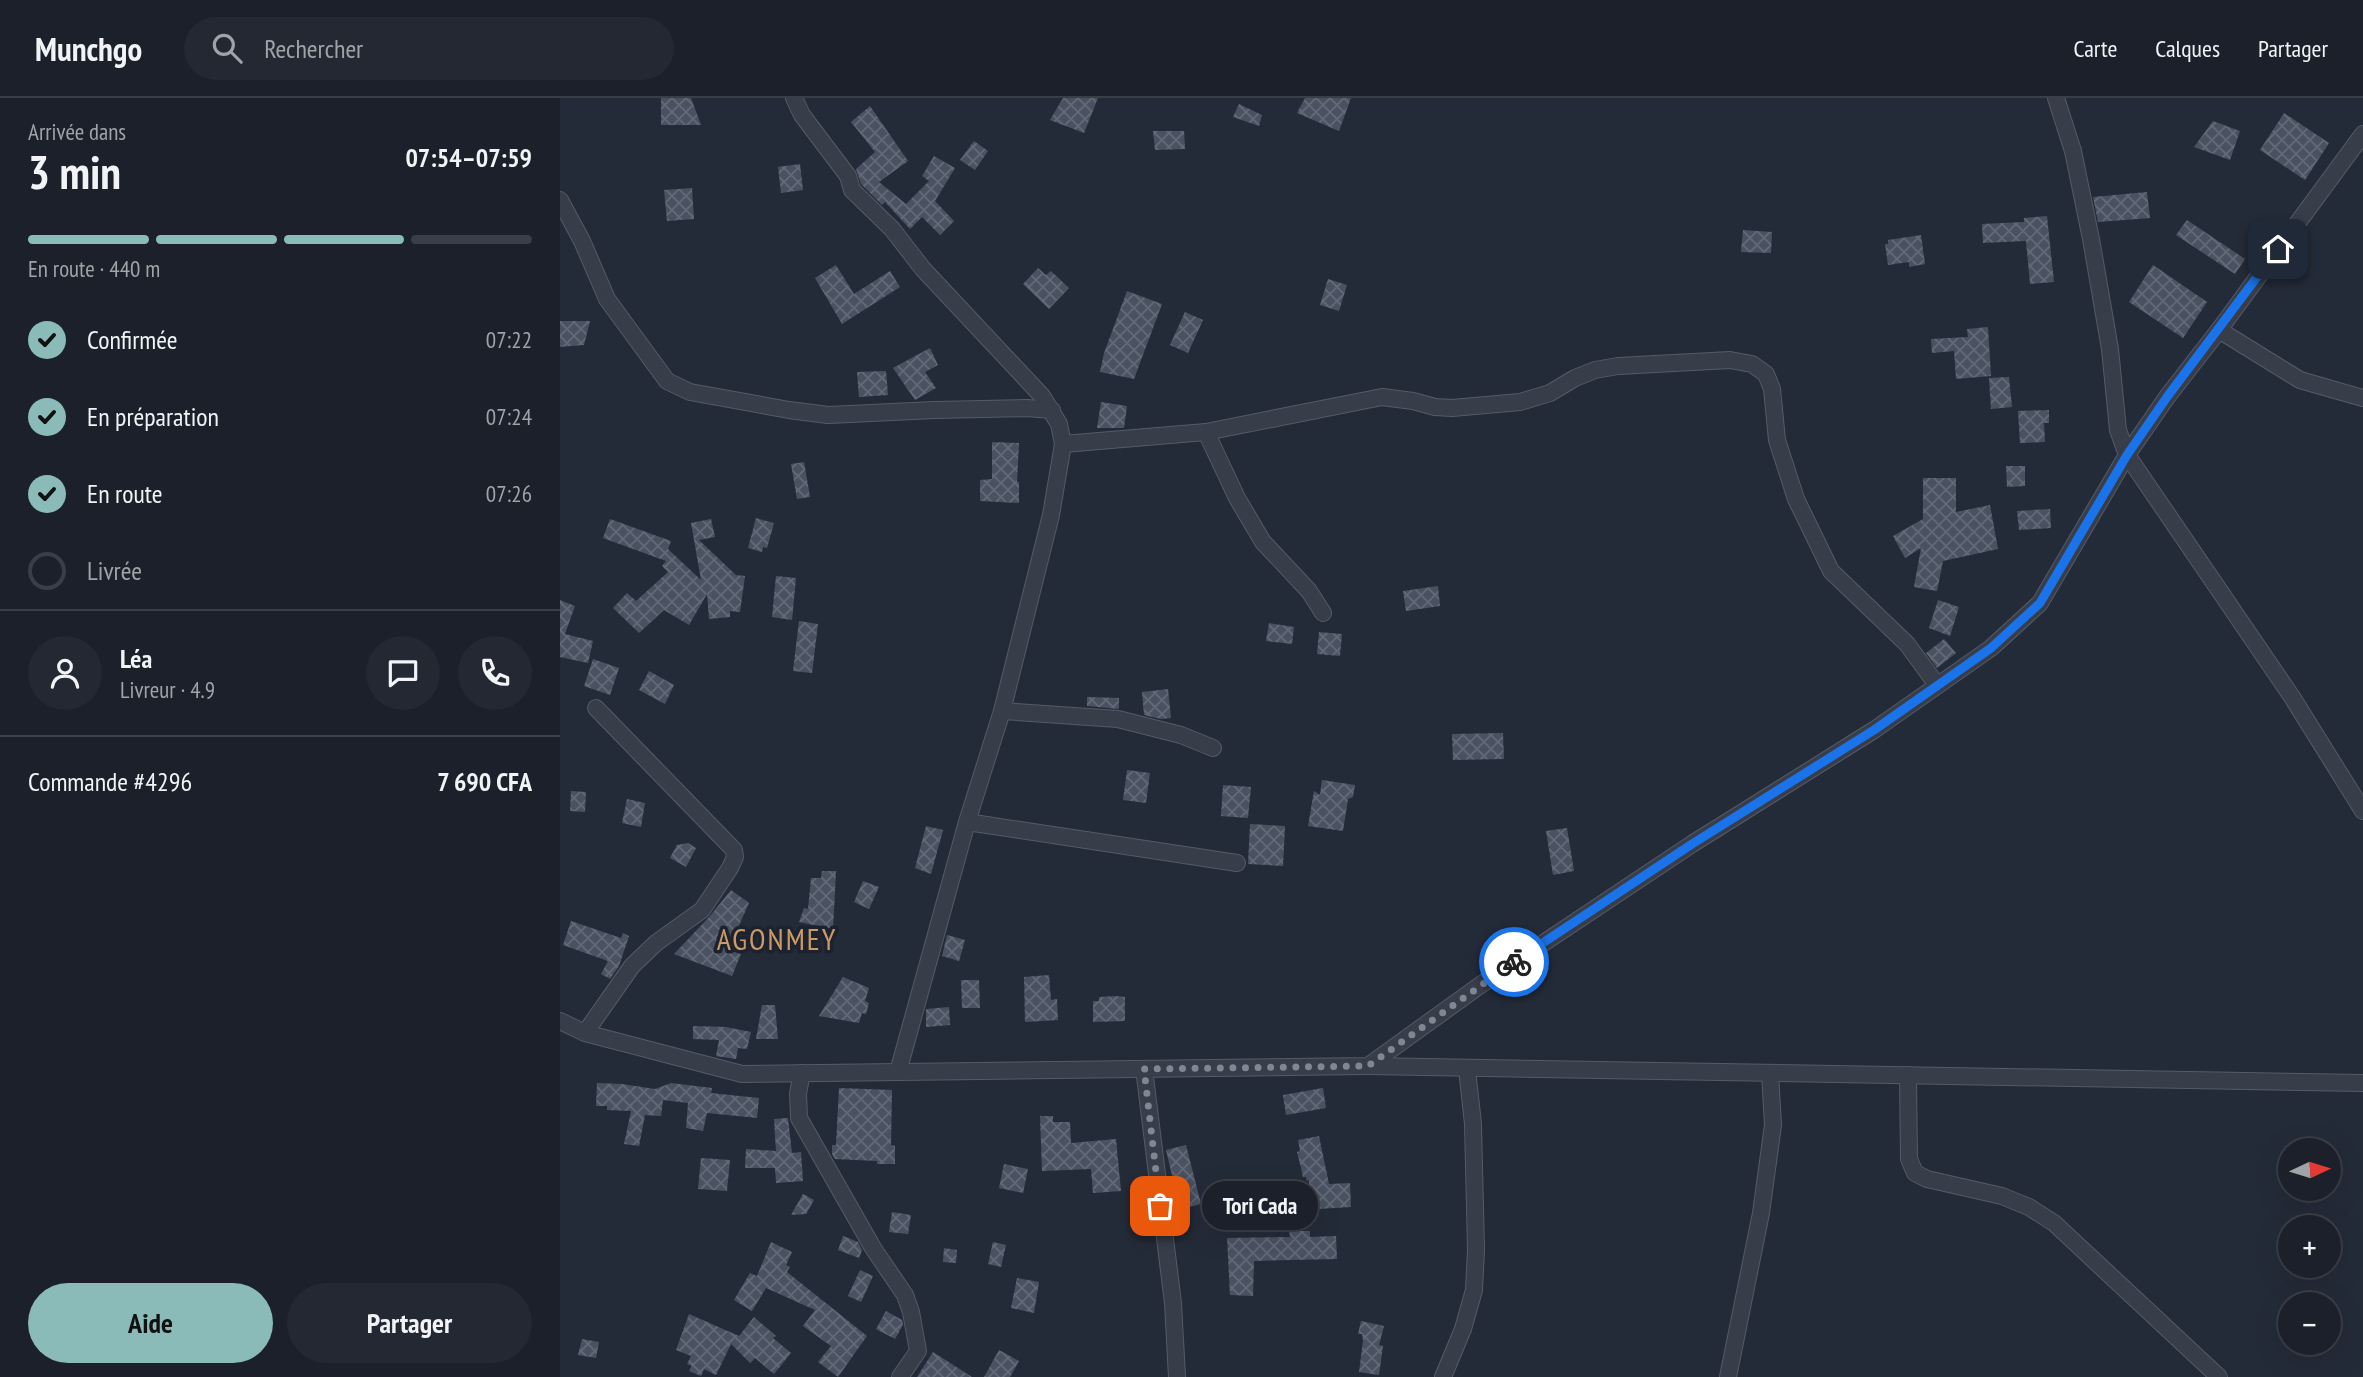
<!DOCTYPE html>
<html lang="fr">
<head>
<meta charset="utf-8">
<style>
	:root { --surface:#1b202a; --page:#242832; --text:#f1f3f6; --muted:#a0a3a8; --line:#393e47; --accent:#8bbbb9 }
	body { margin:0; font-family:"PT Sans Narrow",sans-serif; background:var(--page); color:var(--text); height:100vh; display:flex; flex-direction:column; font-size:26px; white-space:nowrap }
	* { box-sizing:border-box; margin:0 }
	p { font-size:23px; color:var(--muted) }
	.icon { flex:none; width:38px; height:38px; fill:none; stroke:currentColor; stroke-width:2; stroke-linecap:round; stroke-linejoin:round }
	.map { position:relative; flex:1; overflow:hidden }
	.details { display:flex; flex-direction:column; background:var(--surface); width:560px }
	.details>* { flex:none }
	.needle { width:46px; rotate:86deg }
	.buttons { position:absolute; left:1718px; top:1040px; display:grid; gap:14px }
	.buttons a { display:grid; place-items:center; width:63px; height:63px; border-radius:50%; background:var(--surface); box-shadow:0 7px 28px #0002,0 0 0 2px var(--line); font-size:35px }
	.pin { position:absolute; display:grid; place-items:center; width:60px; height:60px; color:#fff; margin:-30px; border-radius:14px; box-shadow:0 4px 10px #0006 }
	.courier { position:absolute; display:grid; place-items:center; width:70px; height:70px; margin:-35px; border:5px solid #1a73e8; border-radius:50%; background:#fff; color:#222; box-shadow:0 2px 9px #0007 }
	.bubble { position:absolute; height:49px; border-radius:24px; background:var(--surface); box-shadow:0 7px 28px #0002,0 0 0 2px var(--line); font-size:23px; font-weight:600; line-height:49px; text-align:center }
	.headline em { font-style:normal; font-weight:600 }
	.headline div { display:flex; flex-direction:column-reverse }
	.headline { display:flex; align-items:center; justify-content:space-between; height:119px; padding:0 28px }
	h1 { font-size:46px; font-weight:600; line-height:52px }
	.bar { display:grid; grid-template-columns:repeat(4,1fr); gap:10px 7px; align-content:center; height:84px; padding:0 28px }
	.bar i { height:9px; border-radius:5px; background:var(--line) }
	.bar .on { background:var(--accent) }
	.bar p { grid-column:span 4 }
	.line { display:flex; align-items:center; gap:18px; padding:0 28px; border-top:2px solid var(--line) }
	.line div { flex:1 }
	.round { display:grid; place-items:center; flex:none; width:74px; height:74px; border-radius:37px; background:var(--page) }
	ol { padding:0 28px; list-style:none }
	li { display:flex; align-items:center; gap:21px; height:77px }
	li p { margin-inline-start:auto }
	li .icon { padding:7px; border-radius:50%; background:var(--accent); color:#111; stroke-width:4 }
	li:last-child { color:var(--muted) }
	li i { width:38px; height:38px; border:4px solid var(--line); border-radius:50% }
	.button { display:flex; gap:14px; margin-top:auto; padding:14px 28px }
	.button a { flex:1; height:80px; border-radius:42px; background:var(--accent); color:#111; font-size:28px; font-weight:600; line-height:80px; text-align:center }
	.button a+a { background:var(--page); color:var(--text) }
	header { display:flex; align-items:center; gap:42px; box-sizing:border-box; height:98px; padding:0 35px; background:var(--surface); border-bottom:2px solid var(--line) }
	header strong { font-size:33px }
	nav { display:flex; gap:38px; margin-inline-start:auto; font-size:24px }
	.search { width:490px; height:63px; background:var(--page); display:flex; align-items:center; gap:18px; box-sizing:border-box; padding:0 24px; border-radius:38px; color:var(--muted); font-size:26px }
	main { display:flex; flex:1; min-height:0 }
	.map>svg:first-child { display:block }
	.building { fill:url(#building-cross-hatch) }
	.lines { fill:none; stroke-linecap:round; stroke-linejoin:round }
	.minor-casing { stroke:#555b67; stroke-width:18 }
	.minor { stroke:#373d49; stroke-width:16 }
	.done { stroke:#808794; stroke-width:7; stroke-dasharray:0 12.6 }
	.route { stroke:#1a73e8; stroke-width:9 }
	.labels { text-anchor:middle; stroke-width:7; stroke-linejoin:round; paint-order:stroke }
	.quarter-label { font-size:30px; letter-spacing:2px; fill:#ca9b68; stroke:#1d222e }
</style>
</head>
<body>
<header>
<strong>Munchgo</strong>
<div class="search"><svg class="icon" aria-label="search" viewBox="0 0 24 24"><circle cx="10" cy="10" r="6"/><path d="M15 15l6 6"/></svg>Rechercher</div>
<nav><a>Carte</a><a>Calques</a><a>Partager</a></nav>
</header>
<main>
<section class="details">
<div class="headline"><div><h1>3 min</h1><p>Arrivée dans</p></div><em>07:54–07:59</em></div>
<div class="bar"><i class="on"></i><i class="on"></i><i class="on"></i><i></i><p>En route · 440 m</p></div>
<ol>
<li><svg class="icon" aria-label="check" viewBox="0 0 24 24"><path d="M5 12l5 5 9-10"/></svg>Confirmée<p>07:22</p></li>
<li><svg class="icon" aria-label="check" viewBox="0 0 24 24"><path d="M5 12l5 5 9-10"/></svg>En préparation<p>07:24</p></li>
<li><svg class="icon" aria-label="check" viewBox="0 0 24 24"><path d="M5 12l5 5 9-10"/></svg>En route<p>07:26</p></li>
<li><i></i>Livrée</li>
</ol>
<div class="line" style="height:126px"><a class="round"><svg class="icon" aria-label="person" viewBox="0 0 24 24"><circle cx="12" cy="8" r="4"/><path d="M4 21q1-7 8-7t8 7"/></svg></a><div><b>Léa</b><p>Livreur · 4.9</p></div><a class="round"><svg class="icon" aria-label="chat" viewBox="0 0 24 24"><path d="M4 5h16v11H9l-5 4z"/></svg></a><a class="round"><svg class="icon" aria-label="phone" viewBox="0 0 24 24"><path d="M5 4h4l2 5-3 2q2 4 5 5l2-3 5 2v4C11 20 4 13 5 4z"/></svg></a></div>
<div class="line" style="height:91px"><div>Commande #4296</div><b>7 690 CFA</b></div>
<div class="button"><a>Aide</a><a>Partager</a></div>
</section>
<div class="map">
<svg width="1803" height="1279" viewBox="0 0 1803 1279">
	<defs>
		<pattern id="building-cross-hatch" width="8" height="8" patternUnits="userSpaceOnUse" patternTransform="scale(1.75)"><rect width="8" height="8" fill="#4a5262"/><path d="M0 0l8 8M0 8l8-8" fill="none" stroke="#626977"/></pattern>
	</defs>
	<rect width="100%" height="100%" fill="#242b38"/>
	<g class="building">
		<polygon points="101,0 131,0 141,27 101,27"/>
		<polygon points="503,0 538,0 524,35 490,22"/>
		<polygon points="745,0 791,0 779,33 737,15"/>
		<polygon points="679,6 702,17 699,28 673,19"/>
		<polygon points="310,8 348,63 319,84 346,106 369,83 362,78 374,58 395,70 375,103 394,123 380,137 362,119 350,131 325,104 322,107 301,86 296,71 315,54 291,24"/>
		<polygon points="1724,15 1769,45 1745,82 1700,52"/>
		<polygon points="1653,23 1680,33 1670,62 1634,49"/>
		<polygon points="593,33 624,33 625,51 595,52"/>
		<polygon points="414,43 428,53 415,72 400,62"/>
		<polygon points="240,66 243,92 221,95 218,69"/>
		<polygon points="132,90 134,121 107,123 104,92"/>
		<polygon points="1587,94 1590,120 1538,124 1533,99"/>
		<polygon points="1487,118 1494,184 1470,186 1466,143 1423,145 1422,126 1464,124 1464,120"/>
		<polygon points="1627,122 1685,161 1675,176 1616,137"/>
		<polygon points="1183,132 1212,134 1211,155 1181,154"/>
		<polygon points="1361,137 1365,166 1349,169 1349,164 1328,167 1325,146 1328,146 1328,142"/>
		<polygon points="276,167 294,196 330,173 340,189 282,226 255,180"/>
		<polygon points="1593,167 1647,204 1623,240 1569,204"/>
		<polygon points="478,170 486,177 491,173 509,190 489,211 463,186"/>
		<polygon points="768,181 787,187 779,213 760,207"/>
		<polygon points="567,193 602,206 574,281 540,274 544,255"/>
		<polygon points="625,214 643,222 628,255 610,247"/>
		<polygon points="0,223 30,223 24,247 0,249"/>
		<polygon points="1428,229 1431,278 1396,281 1394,253 1372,255 1371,241 1408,239 1407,231"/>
		<polygon points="370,250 378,267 365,274 376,290 355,302 333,270"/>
		<polygon points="326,273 328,297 299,299 297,274"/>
		<polygon points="1449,279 1452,309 1431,311 1429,280"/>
		<polygon points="541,304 567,308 564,330 537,330"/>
		<polygon points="1489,312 1489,325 1484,325 1485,344 1460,345 1458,313"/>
		<polygon points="432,344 459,345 457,384 459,384 459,405 420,403 420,382 432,381"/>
		<polygon points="244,364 250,399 237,401 231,366"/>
		<polygon points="1446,368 1465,368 1465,388 1447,389"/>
		<polygon points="1363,380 1396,380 1396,414 1430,407 1438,451 1383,463 1377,493 1354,489 1361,450 1345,460 1333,438 1363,421"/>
		<polygon points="1490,411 1491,430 1459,432 1457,413"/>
		<polygon points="196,420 214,425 207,450 203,449 202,454 188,450"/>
		<polygon points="50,421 111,443 108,451 141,482 131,425 151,421 155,439 139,442 176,477 185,478 180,514 170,513 170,519 149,521 147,496 129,527 104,512 79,535 53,510 67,495 76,503 108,474 102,468 106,463 43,440"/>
		<polygon points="216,478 236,480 232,522 212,519"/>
		<polygon points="878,488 880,508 846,513 843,493"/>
		<polygon points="0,502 15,508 5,536 33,543 28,565 0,559"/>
		<polygon points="1378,502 1399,509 1390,538 1369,530"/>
		<polygon points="239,523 258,526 252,575 233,573"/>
		<polygon points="709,525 734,529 732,546 706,543"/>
		<polygon points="759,534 782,536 780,558 757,556"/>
		<polygon points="1384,541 1396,555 1377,570 1366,555"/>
		<polygon points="33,561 59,570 50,597 24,588"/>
		<polygon points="89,573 114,587 105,606 79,592"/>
		<polygon points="608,591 611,620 601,621 584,617 582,594"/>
		<polygon points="527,599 559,600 559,611 527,608"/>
		<polygon points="943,635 944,661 893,662 892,636"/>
		<polygon points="567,672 590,675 586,705 563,702"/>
		<polygon points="762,682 795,687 793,699 788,701 783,733 748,728 754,693 760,697"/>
		<polygon points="663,687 691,689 688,720 661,718"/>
		<polygon points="11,693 26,694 25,714 10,713"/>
		<polygon points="67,701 85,705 81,729 62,725"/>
		<polygon points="690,726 725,728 723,768 688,766"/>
		<polygon points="366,728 383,732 371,776 355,770"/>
		<polygon points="1007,730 1014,773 993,777 986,733"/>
		<polygon points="128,745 136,750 126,769 110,760 117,747"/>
		<polygon points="262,773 276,773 273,831 239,824 244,810 248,811 251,780 261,780"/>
		<polygon points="303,783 319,789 309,811 294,804"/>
		<polygon points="171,792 189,805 168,852 181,856 172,878 114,856 150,818"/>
		<polygon points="11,823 61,840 63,835 69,838 59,868 50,881 41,876 48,863 3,847"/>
		<polygon points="387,837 405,842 399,863 382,858"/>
		<polygon points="489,877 491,902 497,901 498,922 465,924 464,879"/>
		<polygon points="283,879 309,890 305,903 309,905 306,916 302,915 299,925 259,918"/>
		<polygon points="401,882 419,882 420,910 402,910"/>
		<polygon points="556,898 565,899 565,923 533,924 533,903 539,903 539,899"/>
		<polygon points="202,907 215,907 218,941 196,941"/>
		<polygon points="389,909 390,927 366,929 366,911"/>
		<polygon points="133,928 166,929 191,934 187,951 178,950 176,961 156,958 159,942 133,941"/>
		<polygon points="37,985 62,986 95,991 111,985 152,990 151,995 199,1000 197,1020 147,1015 143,1033 126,1030 128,1005 103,1002 101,1018 85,1017 79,1048 64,1046 71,1013 47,1012 47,1008 36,1008"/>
		<polygon points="279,990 332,992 331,1047 335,1048 335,1066 317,1066 317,1063 275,1061 272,1056 272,1047 276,1047"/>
		<polygon points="763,990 766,1010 726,1017 723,997"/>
		<polygon points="480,1018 493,1018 493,1024 510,1024 511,1045 556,1041 561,1093 533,1095 531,1071 482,1073"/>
		<polygon points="228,1020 232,1055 241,1054 243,1083 216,1085 215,1070 185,1070 186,1051 216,1053 214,1021"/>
		<polygon points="759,1038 769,1086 790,1085 791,1109 758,1111 758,1106 750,1106 749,1082 747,1083 746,1079 743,1079 741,1070 737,1054 740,1053 738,1042"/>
		<polygon points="626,1047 641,1106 620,1111 606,1052"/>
		<polygon points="141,1060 170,1062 167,1093 138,1091"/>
		<polygon points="444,1066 468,1071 463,1095 439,1090"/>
		<polygon points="243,1096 254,1102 246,1116 231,1117"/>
		<polygon points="332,1114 351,1117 348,1136 329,1134"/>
		<polygon points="729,1133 750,1133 750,1139 776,1138 777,1161 694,1163 693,1198 670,1197 667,1140 730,1139"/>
		<polygon points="283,1138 298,1144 302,1152 299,1160 278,1152"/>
		<polygon points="211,1144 232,1154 226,1167 230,1169 227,1174 307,1238 278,1279 258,1264 271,1248 243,1228 255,1212 206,1190 192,1213 174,1202 190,1175 197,1178"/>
		<polygon points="433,1144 446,1147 441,1169 428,1166"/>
		<polygon points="384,1150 397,1152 396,1165 383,1164"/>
		<polygon points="300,1172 313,1178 301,1204 288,1198"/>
		<polygon points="457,1180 479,1184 474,1215 451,1210"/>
		<polygon points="326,1213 342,1222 343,1227 335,1241 316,1231"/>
		<polygon points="129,1216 179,1238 194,1219 216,1238 213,1240 231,1255 214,1276 195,1260 190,1265 171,1246 156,1277 144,1271 141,1278 129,1273 132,1268 127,1266 131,1258 116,1252"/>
		<polygon points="801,1223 824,1228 819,1247 823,1248 819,1277 799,1274 803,1243 802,1236 798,1236"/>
		<polygon points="22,1241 39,1244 36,1260 18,1257"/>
		<polygon points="439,1252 459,1263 450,1279 424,1279"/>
		<polygon points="373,1254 412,1279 357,1279"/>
	</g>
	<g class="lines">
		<g class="minor-casing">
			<g id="minor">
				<polyline points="234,0 242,17 288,78 292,92 332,131 363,171 482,298 499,326 503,346 491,417 442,613 407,724 338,974"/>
				<polyline points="1496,0 1513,53 1531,141 1550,251 1558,332 1567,357 1732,599 1803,713"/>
				<polyline points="0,102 22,143 47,201 107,283 130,294 229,312 268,317 375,312 467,310 492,312"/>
				<polyline points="1659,232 1740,282 1803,300"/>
				<polyline points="646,334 677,400 703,444 749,493 763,515"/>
				<polyline points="503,346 646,334 822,299 853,303 875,309 892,310 960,304 990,295 1015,280 1035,272 1058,268 1170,262 1192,266 1206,276 1212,291 1217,342 1236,401 1271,473 1347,546 1377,587"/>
				<polyline points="442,613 558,621 621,637 653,650"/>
				<polyline points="407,724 677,765"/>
				<polyline points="0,923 25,935 182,976 808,968 919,888 1132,746 1314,632 1431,550 1480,505 1567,357 1607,299 1659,232 1803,36"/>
				<polyline points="25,935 72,868 96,845 142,812 170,770 175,759 174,752 36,610"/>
				<polyline points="808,968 1803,985"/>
				<polyline points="584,971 613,1205 617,1279"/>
				<polyline points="242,975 238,995 239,1020 313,1150 345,1197 351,1214 358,1253 340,1279"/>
				<polyline points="1348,977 1349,1061 1355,1075 1367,1081 1442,1098 1469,1109 1494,1125 1659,1279"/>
				<polyline points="883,1279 903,1231 914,1192 916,1152 913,1026 907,971"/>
				<polyline points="1168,1279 1201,1115 1213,1027 1210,975"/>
			</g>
		</g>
		<use href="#minor" class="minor"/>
	</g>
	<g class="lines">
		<polyline class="done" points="600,1108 584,971 808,968 954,864"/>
		<polyline class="route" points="954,864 1132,746 1314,632 1431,550 1480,505 1567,357 1607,299 1718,151"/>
	</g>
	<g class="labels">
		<g class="quarter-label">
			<text x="217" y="852">AGONMEY</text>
		</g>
	</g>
</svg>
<div class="buttons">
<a><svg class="needle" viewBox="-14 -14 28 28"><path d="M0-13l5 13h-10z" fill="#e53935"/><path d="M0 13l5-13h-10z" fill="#a0a3a8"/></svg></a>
<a>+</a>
<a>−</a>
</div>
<div class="pin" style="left:600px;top:1108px;background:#ea580c"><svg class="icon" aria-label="bag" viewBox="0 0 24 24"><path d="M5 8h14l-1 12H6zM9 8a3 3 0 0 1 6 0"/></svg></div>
<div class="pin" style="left:1718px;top:151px;background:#1f2937"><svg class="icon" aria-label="home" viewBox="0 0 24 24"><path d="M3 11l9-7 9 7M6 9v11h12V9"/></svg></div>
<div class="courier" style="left:954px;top:864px"><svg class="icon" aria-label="bike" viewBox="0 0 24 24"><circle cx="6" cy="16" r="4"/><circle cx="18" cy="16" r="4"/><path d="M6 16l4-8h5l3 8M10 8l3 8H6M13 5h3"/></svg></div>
<div class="bubble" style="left:642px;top:1083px;width:116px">Tori Cada</div>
</div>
</main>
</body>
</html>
